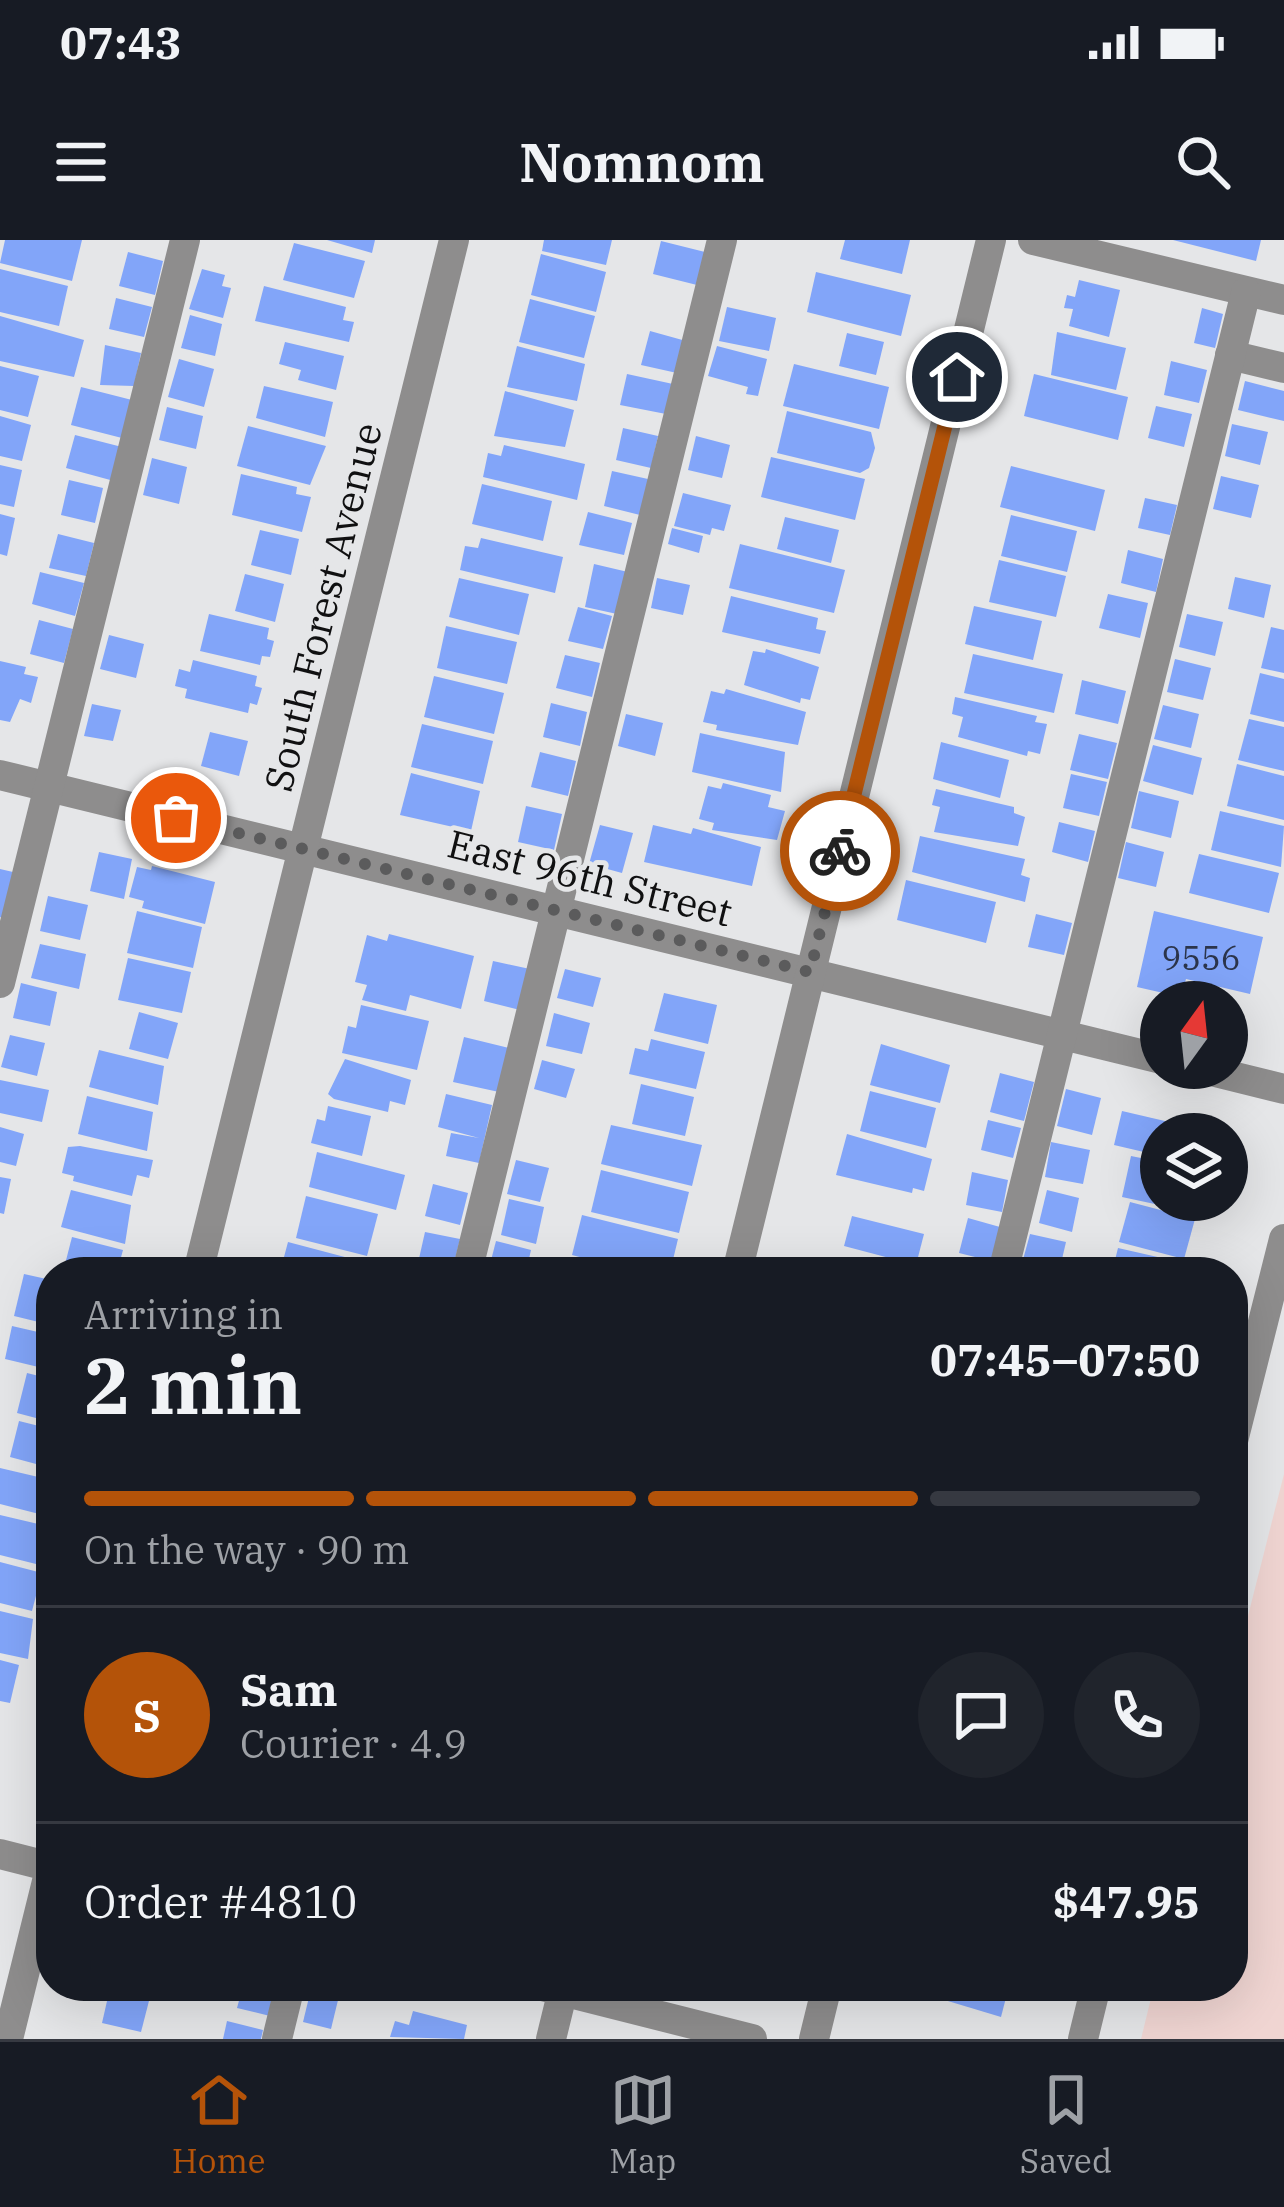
<!DOCTYPE html>
<html lang="en">
<head>
<meta charset="utf-8">
<style>
	:root { --surface:#171b24; --page:#20242c; --text:#f1f3f6; --muted:#9ea1a6; --line:#363941; --accent:#b45309 }
	body { margin:0; font-family:"IBM Plex Serif",serif; background:var(--page); color:var(--text); height:100vh; display:flex; flex-direction:column; font-size:45px; white-space:nowrap }
	* { box-sizing:border-box; margin:0 }
	p { font-size:39px; color:var(--muted) }
	.icon { flex:none; width:66px; height:66px; fill:none; stroke:currentColor; stroke-width:2; stroke-linecap:round; stroke-linejoin:round }
	.map { position:relative; flex:1; overflow:hidden }
	.panel { position:absolute; left:36px; top:1017px; width:1212px; height:744px; display:flex; flex-direction:column; background:var(--surface); border-radius:48px; box-shadow:0 12px 48px #0002 }
	.panel>* { flex:none }
	.needle { width:78px; rotate:15deg }
	.buttons { position:absolute; left:1140px; top:741px; display:grid; gap:24px }
	.buttons a { display:grid; place-items:center; width:108px; height:108px; border-radius:50%; background:var(--surface); box-shadow:0 12px 48px #0002; font-size:60px }
	.pin { position:absolute; display:grid; place-items:center; width:102px; height:102px; color:#fff; margin:-51px; border:6px solid #fff; border-radius:50%; box-shadow:0 3px 12px #0007 }
	.courier { position:absolute; display:grid; place-items:center; width:120px; height:120px; margin:-60px; border:9px solid #b45309; border-radius:50%; background:#fff; color:#222; box-shadow:0 3px 15px #0007 }
	.summary em { font-style:normal; font-weight:800 }
	.summary div { display:flex; flex-direction:column-reverse }
	.summary { display:flex; align-items:center; justify-content:space-between; height:204px; padding:0 48px }
	h1 { font-size:78px; font-weight:800; line-height:90px }
	.bar { display:grid; grid-template-columns:repeat(4,1fr); gap:18px 12px; align-content:center; height:144px; padding:0 48px }
	.bar i { height:15px; border-radius:9px; background:var(--line) }
	.bar .on { background:var(--accent) }
	.bar p { grid-column:span 4 }
	.line { display:flex; align-items:center; gap:30px; padding:0 48px; border-top:3px solid var(--line) }
	.line div { flex:1 }
	.round { display:grid; place-items:center; flex:none; width:126px; height:126px; border-radius:63px; background:var(--page) }
	.status { display:flex; justify-content:space-between; align-items:center; height:84px; padding:0 60px; background:var(--surface); direction:ltr }
	.status svg { height:33px; fill:currentColor }
	header { display:flex; justify-content:space-between; align-items:center; height:156px; padding:0 48px; background:var(--surface); font-size:54px; font-weight:800 }
	.tabs { display:flex; justify-content:space-around; align-items:center; height:168px; border-top:3px solid var(--line); background:var(--surface); font-size:33px; color:var(--muted) }
	.tabs a { display:grid; justify-items:center; gap:6px }
	.tabs .on { color:var(--accent) }
	.map>svg:first-child { display:block }
	.education { fill:#f0d5d2 }
	.building { fill:#82a5f9 }
	.lines { fill:none; stroke-linecap:round; stroke-linejoin:round }
	.minor { stroke:#8e8d8d; stroke-width:30 }
	.done { stroke:#5b5b5c; stroke-width:12; stroke-dasharray:0 21.6 }
	.route { stroke:#b45309; stroke-width:15 }
	.labels { text-anchor:middle; stroke-width:10; stroke-linejoin:round; paint-order:stroke }
	.number-label { font-size:33px; fill:#2c354b }
	.street-label { font-size:39px; fill:#101011; stroke:#e5e6e8 }
</style>
</head>
<body>
<div class="status"><b>07:43</b><svg viewBox="0 0 49 12"><path d="M0 12V9h3v3zM5 12V6h3v6zM10 12V3h3v9zM15 12V0h3v12zM26 1h20v11H26zM47 4h2v5h-2z"/></svg></div>
<header><svg class="icon" aria-label="menu" viewBox="0 0 24 24"><path d="M4 6h16M4 12h16M4 18h16"/></svg>Nomnom<svg class="icon" aria-label="search" viewBox="0 0 24 24"><circle cx="10" cy="10" r="6"/><path d="M15 15l6 6"/></svg></header>
<div class="map">
<svg width="1284" height="1799" viewBox="0 0 1284 1799">
	<rect width="100%" height="100%" fill="#e5e6e8"/>
	<polygon class="education" points="1284,1234 1284,1799 1141,1799 1154,1746 1233,1746 1233,1435"/>
	<g class="building">
		<polygon points="5,0 82,0 72,41 0,23"/>
		<polygon points="327,0 375,0 372,13"/>
		<polygon points="544,0 612,0 606,25 542,11"/>
		<polygon points="845,0 910,0 902,34 840,19"/>
		<polygon points="1173,0 1261,0 1256,21"/>
		<polygon points="661,1 705,12 697,45 653,34"/>
		<polygon points="294,3 365,21 354,58 283,40"/>
		<polygon points="128,12 163,21 155,55 119,46"/>
		<polygon points="541,14 606,32 596,72 531,55"/>
		<polygon points="0,29 68,46 59,86 0,72"/>
		<polygon points="202,29 225,35 222,46 231,48 223,78 189,69"/>
		<polygon points="816,32 911,55 901,96 807,72"/>
		<polygon points="1079,40 1120,50 1109,97 1069,86 1073,69 1064,68 1067,55 1075,57"/>
		<polygon points="264,46 346,67 343,80 354,82 349,102 255,81"/>
		<polygon points="116,58 152,67 144,97 109,89"/>
		<polygon points="530,59 595,76 584,118 519,102"/>
		<polygon points="727,67 776,78 769,111 719,101"/>
		<polygon points="1202,68 1223,74 1215,108 1194,103"/>
		<polygon points="190,75 222,84 215,116 181,108"/>
		<polygon points="0,76 84,100 74,137 0,121"/>
		<polygon points="650,91 686,101 677,133 641,125"/>
		<polygon points="1057,92 1126,108 1116,150 1051,135"/>
		<polygon points="847,93 884,102 876,135 839,126"/>
		<polygon points="285,102 344,116 336,150 298,140 301,130 279,124"/>
		<polygon points="105,105 141,113 134,146 100,145"/>
		<polygon points="517,106 585,124 577,161 507,147"/>
		<polygon points="717,106 767,119 758,156 746,154 748,147 708,136"/>
		<polygon points="179,119 214,129 204,167 168,157"/>
		<polygon points="1171,121 1207,130 1199,163 1164,155"/>
		<polygon points="794,124 889,147 879,189 783,166"/>
		<polygon points="0,126 39,136 28,177 0,170"/>
		<polygon points="627,134 673,144 666,174 620,165"/>
		<polygon points="1034,134 1128,157 1118,200 1024,176"/>
		<polygon points="1245,141 1284,151 1284,181 1238,170"/>
		<polygon points="264,146 333,162 325,197 256,178"/>
		<polygon points="81,147 132,160 122,198 71,185"/>
		<polygon points="505,151 574,170 565,207 494,196"/>
		<polygon points="1156,166 1192,174 1184,207 1148,198"/>
		<polygon points="167,167 203,176 196,209 159,200"/>
		<polygon points="787,171 871,192 875,208 869,228 860,233 777,213"/>
		<polygon points="0,176 31,185 22,221 0,216"/>
		<polygon points="1232,184 1268,192 1260,225 1225,216"/>
		<polygon points="248,186 326,206 310,245 237,226"/>
		<polygon points="623,188 658,196 651,228 616,220"/>
		<polygon points="75,195 122,207 114,241 66,228"/>
		<polygon points="696,196 730,205 722,238 688,230"/>
		<polygon points="504,205 585,224 577,260 483,237 488,213 501,216"/>
		<polygon points="771,217 865,239 855,280 761,257"/>
		<polygon points="152,218 187,227 179,264 143,255"/>
		<polygon points="0,225 22,230 14,267 0,264"/>
		<polygon points="1011,226 1105,250 1095,291 1000,267"/>
		<polygon points="612,231 648,239 640,275 604,266"/>
		<polygon points="241,234 297,247 296,254 311,257 302,292 232,275"/>
		<polygon points="1221,236 1259,245 1251,278 1213,269"/>
		<polygon points="69,240 103,248 95,283 61,275"/>
		<polygon points="482,244 552,261 543,301 472,284"/>
		<polygon points="683,253 731,265 724,291 712,288 710,295 674,286"/>
		<polygon points="1145,258 1177,265 1170,295 1138,288"/>
		<polygon points="588,272 632,283 624,315 579,305"/>
		<polygon points="0,274 15,278 7,316 0,314"/>
		<polygon points="1011,275 1077,291 1067,332 1001,316"/>
		<polygon points="785,277 839,290 831,323 777,309"/>
		<polygon points="672,288 703,296 699,313 668,304"/>
		<polygon points="260,290 299,299 291,335 251,325"/>
		<polygon points="58,294 94,303 86,336 49,328"/>
		<polygon points="481,298 563,317 555,353 460,330 465,306 478,308"/>
		<polygon points="740,304 845,330 834,373 729,348"/>
		<polygon points="1128,310 1163,319 1156,352 1121,343"/>
		<polygon points="999,320 1066,336 1056,377 989,362"/>
		<polygon points="594,324 628,332 617,374 585,367"/>
		<polygon points="40,332 84,343 75,376 32,364"/>
		<polygon points="245,334 284,344 275,382 235,371"/>
		<polygon points="1235,337 1271,345 1264,378 1228,369"/>
		<polygon points="459,338 529,354 519,395 449,377"/>
		<polygon points="657,338 690,345 683,375 651,368"/>
		<polygon points="1108,354 1148,363 1140,398 1099,388"/>
		<polygon points="731,356 818,378 816,389 826,391 820,414 722,392"/>
		<polygon points="974,366 1042,381 1033,420 965,404"/>
		<polygon points="578,367 612,376 603,409 568,401"/>
		<polygon points="209,374 269,388 267,399 274,401 270,417 262,416 260,425 200,411"/>
		<polygon points="1187,374 1223,382 1215,416 1179,407"/>
		<polygon points="39,380 73,389 64,423 30,414"/>
		<polygon points="446,386 517,402 507,444 437,428"/>
		<polygon points="1271,387 1284,390 1284,433 1261,428"/>
		<polygon points="109,395 144,404 136,438 100,429"/>
		<polygon points="766,409 819,427 810,460 801,458 800,463 744,445 753,411 765,413"/>
		<polygon points="973,414 1063,434 1054,473 964,453"/>
		<polygon points="565,415 600,423 592,457 556,448"/>
		<polygon points="1175,419 1211,428 1203,460 1167,452"/>
		<polygon points="193,420 257,436 255,446 262,448 257,465 250,463 248,473 185,458 187,449 175,446 179,429 190,432"/>
		<polygon points="0,421 26,427 24,434 38,437 31,463 20,459 10,482 0,480"/>
		<polygon points="1260,433 1284,439 1284,482 1250,474"/>
		<polygon points="434,436 504,453 494,494 424,477"/>
		<polygon points="1082,440 1126,451 1118,484 1075,474"/>
		<polygon points="726,449 806,472 798,505 716,490 717,485 703,482 711,451 724,454"/>
		<polygon points="955,457 1037,476 1035,482 1047,484 1040,514 1028,511 1027,516 958,497 963,477 952,474"/>
		<polygon points="551,463 587,472 580,506 543,497"/>
		<polygon points="92,464 121,470 113,501 84,496"/>
		<polygon points="1163,465 1199,474 1191,508 1154,499"/>
		<polygon points="626,474 663,483 655,516 618,506"/>
		<polygon points="1249,479 1284,487 1284,531 1238,520"/>
		<polygon points="422,484 493,501 483,544 411,527"/>
		<polygon points="210,492 248,501 239,536 201,526"/>
		<polygon points="700,493 785,512 781,552 692,532"/>
		<polygon points="1079,494 1117,503 1108,539 1070,530"/>
		<polygon points="941,502 1009,520 1000,558 933,539"/>
		<polygon points="1153,505 1202,518 1193,555 1143,541"/>
		<polygon points="540,512 576,521 568,556 531,547"/>
		<polygon points="1237,524 1284,536 1284,580 1227,566"/>
		<polygon points="411,533 480,551 471,591 400,575"/>
		<polygon points="1071,534 1107,542 1099,576 1063,568"/>
		<polygon points="723,543 771,555 768,567 785,571 777,600 712,590 714,583 699,579 708,546 721,549"/>
		<polygon points="936,549 1014,567 1014,573 1025,577 1018,606 934,592 940,567 932,565"/>
		<polygon points="1139,551 1179,561 1171,598 1131,588"/>
		<polygon points="526,566 562,574 554,610 518,602"/>
		<polygon points="1220,571 1284,586 1281,627 1211,610"/>
		<polygon points="1059,582 1095,591 1088,622 1052,612"/>
		<polygon points="600,585 633,593 622,633 589,624"/>
		<polygon points="653,585 691,594 693,588 761,607 752,646 644,622"/>
		<polygon points="920,596 1025,619 1021,635 1030,638 1025,662 912,632"/>
		<polygon points="1126,602 1164,612 1156,647 1118,638"/>
		<polygon points="99,612 132,619 124,659 90,651"/>
		<polygon points="1199,614 1279,633 1269,673 1189,653"/>
		<polygon points="152,626 215,642 205,684 142,668 144,661 129,657 137,627 151,630"/>
		<polygon points="0,629 13,632 2,678 0,677"/>
		<polygon points="906,640 996,662 986,703 897,680"/>
		<polygon points="48,656 88,665 80,700 40,691"/>
		<polygon points="137,671 202,687 193,728 127,713"/>
		<polygon points="1154,671 1263,697 1250,754 1186,739 1181,757 1137,747"/>
		<polygon points="1036,674 1072,683 1064,715 1028,707"/>
		<polygon points="389,694 474,716 461,769 410,755 406,771 362,760 367,745 355,742 367,695 387,701"/>
		<polygon points="40,704 86,714 79,749 31,738"/>
		<polygon points="128,718 191,732 182,773 118,760"/>
		<polygon points="493,721 530,729 520,770 484,761"/>
		<polygon points="565,729 601,738 593,767 557,758"/>
		<polygon points="21,743 57,752 50,786 13,778"/>
		<polygon points="664,753 717,765 708,804 654,791"/>
		<polygon points="361,765 429,781 417,830 342,813 348,786 356,788"/>
		<polygon points="139,772 178,783 168,819 129,809"/>
		<polygon points="554,773 590,783 582,814 546,806"/>
		<polygon points="10,795 45,803 37,836 1,827"/>
		<polygon points="464,797 509,808 499,852 453,842"/>
		<polygon points="651,799 705,812 696,849 629,834 635,808 648,811"/>
		<polygon points="881,804 950,825 940,863 870,845"/>
		<polygon points="99,810 164,826 158,865 89,847"/>
		<polygon points="345,819 411,840 405,865 390,861 388,872 334,859 328,854"/>
		<polygon points="542,820 575,829 566,858 534,849"/>
		<polygon points="1000,833 1034,842 1024,881 990,872"/>
		<polygon points="0,840 49,850 42,882 0,873"/>
		<polygon points="641,844 694,857 685,896 632,884"/>
		<polygon points="1066,849 1101,858 1092,895 1057,886"/>
		<polygon points="870,851 936,868 926,908 860,891"/>
		<polygon points="446,854 492,865 479,923 446,916 451,893 479,898 438,887"/>
		<polygon points="87,856 153,872 147,911 78,894"/>
		<polygon points="328,866 371,876 362,916 311,903 317,879 325,881"/>
		<polygon points="1122,871 1212,892 1212,894 1161,894 1161,916 1114,905"/>
		<polygon points="988,880 1021,888 1013,918 981,910"/>
		<polygon points="611,885 702,905 692,946 601,924"/>
		<polygon points="0,887 24,894 16,926 0,922"/>
		<polygon points="847,894 932,919 924,951 913,948 912,953 836,935"/>
		<polygon points="1051,902 1090,910 1083,944 1045,937"/>
		<polygon points="80,906 153,920 149,938 137,935 132,956 73,941 74,936 62,933 68,907"/>
		<polygon points="317,912 405,935 396,970 309,947"/>
		<polygon points="1131,916 1161,922 1161,960 1194,960 1192,972 1122,957"/>
		<polygon points="516,920 549,928 540,962 507,954"/>
		<polygon points="601,930 689,952 679,993 591,972"/>
		<polygon points="972,932 1008,940 1002,972 966,965"/>
		<polygon points="0,937 11,939 4,974 0,973"/>
		<polygon points="433,944 468,953 460,985 425,976"/>
		<polygon points="71,950 131,965 125,1004 61,987"/>
		<polygon points="1047,950 1079,958 1072,992 1039,983"/>
		<polygon points="306,956 378,974 367,1016 296,998"/>
		<polygon points="509,959 544,967 536,1004 501,995"/>
		<polygon points="1130,962 1195,979 1184,1019 1119,1002"/>
		<polygon points="582,975 678,999 670,1032 637,1032 572,1015"/>
		<polygon points="852,976 924,994 916,1025 844,1006"/>
		<polygon points="968,978 1000,987 991,1021 959,1013"/>
		<polygon points="425,992 460,999 452,1031 418,1023"/>
		<polygon points="1030,994 1066,1002 1059,1032 1021,1027"/>
		<polygon points="72,997 123,1010 117,1032 63,1032"/>
		<polygon points="496,1001 531,1010 526,1032 488,1032"/>
		<polygon points="288,1002 375,1025 373,1032 289,1032 297,1021 284,1017"/>
		<polygon points="1118,1008 1184,1023 1182,1032 1112,1032"/>
		<polygon points="24,1034 51,1040 51,1085 14,1076"/>
		<polygon points="12,1086 51,1095 51,1130 5,1119"/>
		<polygon points="27,1133 51,1139 51,1182 17,1173"/>
		<polygon points="19,1181 51,1189 51,1228 10,1217"/>
		<polygon points="0,1228 51,1240 51,1277 0,1264"/>
		<polygon points="0,1275 51,1287 44,1326 0,1315"/>
		<polygon points="0,1322 42,1333 32,1371 0,1363"/>
		<polygon points="0,1371 33,1379 28,1419 0,1413"/>
		<polygon points="0,1420 19,1425 10,1463 0,1461"/>
		<polygon points="243,1746 277,1746 270,1776 237,1768"/>
		<polygon points="898,1746 1009,1746 1001,1777"/>
		<polygon points="110,1748 150,1757 141,1792 102,1783"/>
		<polygon points="311,1749 339,1756 331,1789 303,1782"/>
		<polygon points="413,1771 467,1785 464,1799 390,1797 395,1781 409,1785"/>
		<polygon points="227,1781 263,1790 261,1799 223,1799"/>
	</g>
	<g class="lines">
		<g class="minor">
			<polyline points="1033,0 1284,60"/>
			<polyline points="1230,115 1284,128"/>
			<polyline points="0,535 1161,819"/>
			<polyline points="0,743 185,0"/>
			<polyline points="1199,828 1284,849"/>
			<polyline points="198,1032 454,0"/>
			<polyline points="467,1032 722,0"/>
			<polyline points="737,1032 991,0"/>
			<polyline points="1003,1032 1246,52"/>
			<polyline points="1233,1201 1284,999"/>
			<polyline points="0,1614 51,1627"/>
			<polyline points="542,1746 752,1799"/>
			<polyline points="8,1799 51,1625"/>
			<polyline points="277,1799 290,1746"/>
			<polyline points="551,1799 564,1746"/>
			<polyline points="814,1799 827,1746"/>
			<polyline points="1083,1799 1096,1746"/>
		</g>
	</g>
	<g class="lines">
		<polyline class="done" points="176,578 810,732 840,611"/>
		<polyline class="route" points="840,611 957,137"/>
	</g>
	<g class="labels">
		<g class="number-label">
			<text x="1201" y="730">9556</text>
		</g>
		<g class="street-label">
			<text transform="translate(323 367) rotate(-76)" y="14">South Forest Avenue</text>
			<text transform="translate(590 638) rotate(14)" y="14">East 96th Street</text>
		</g>
	</g>
</svg>
<div class="buttons">
<a><svg class="needle" viewBox="-14 -14 28 28"><path d="M0-13l5 13h-10z" fill="#e53935"/><path d="M0 13l5-13h-10z" fill="#9ea1a6"/></svg></a>
<a><svg class="icon" aria-label="layers" viewBox="0 0 24 24"><path d="M12 4l9 5-9 5-9-5zM3 14l9 5 9-5"/></svg></a>
</div>
<div class="pin" style="left:176px;top:578px;background:#ea580c"><svg class="icon" aria-label="bag" viewBox="0 0 24 24"><path d="M5 8h14l-1 12H6zM9 8a3 3 0 0 1 6 0"/></svg></div>
<div class="pin" style="left:957px;top:137px;background:#1f2937"><svg class="icon" aria-label="home" viewBox="0 0 24 24"><path d="M3 11l9-7 9 7M6 9v11h12V9"/></svg></div>
<div class="courier" style="left:840px;top:611px"><svg class="icon" aria-label="bike" viewBox="0 0 24 24"><circle cx="6" cy="16" r="4"/><circle cx="18" cy="16" r="4"/><path d="M6 16l4-8h5l3 8M10 8l3 8H6M13 5h3"/></svg></div>
<section class="panel">
<div class="summary"><div><h1>2 min</h1><p>Arriving in</p></div><em>07:45–07:50</em></div>
<div class="bar"><i class="on"></i><i class="on"></i><i class="on"></i><i></i><p>On the way · 90 m</p></div>
<div class="line" style="height:216px"><b class="round" style="background:var(--accent);color:#fff">S</b><div><b>Sam</b><p>Courier · 4.9</p></div><a class="round"><svg class="icon" aria-label="chat" viewBox="0 0 24 24"><path d="M4 5h16v11H9l-5 4z"/></svg></a><a class="round"><svg class="icon" aria-label="phone" viewBox="0 0 24 24"><path d="M5 4h4l2 5-3 2q2 4 5 5l2-3 5 2v4C11 20 4 13 5 4z"/></svg></a></div>
<div class="line" style="height:156px"><div>Order #4810</div><b>$47.95</b></div>
</section>
</div>
<nav class="tabs">
<a class="on"><svg class="icon" aria-label="home" viewBox="0 0 24 24"><path d="M3 11l9-7 9 7M6 9v11h12V9"/></svg>Home</a>
<a><svg class="icon" aria-label="map" viewBox="0 0 24 24"><path d="M3 6l6-2 6 2 6-2v14l-6 2-6-2-6 2zM9 4v14M15 6v14"/></svg>Map</a>
<a><svg class="icon" aria-label="saved" viewBox="0 0 24 24"><path d="M7 4h10v16l-5-4-5 4z"/></svg>Saved</a>
</nav>
</body>
</html>
